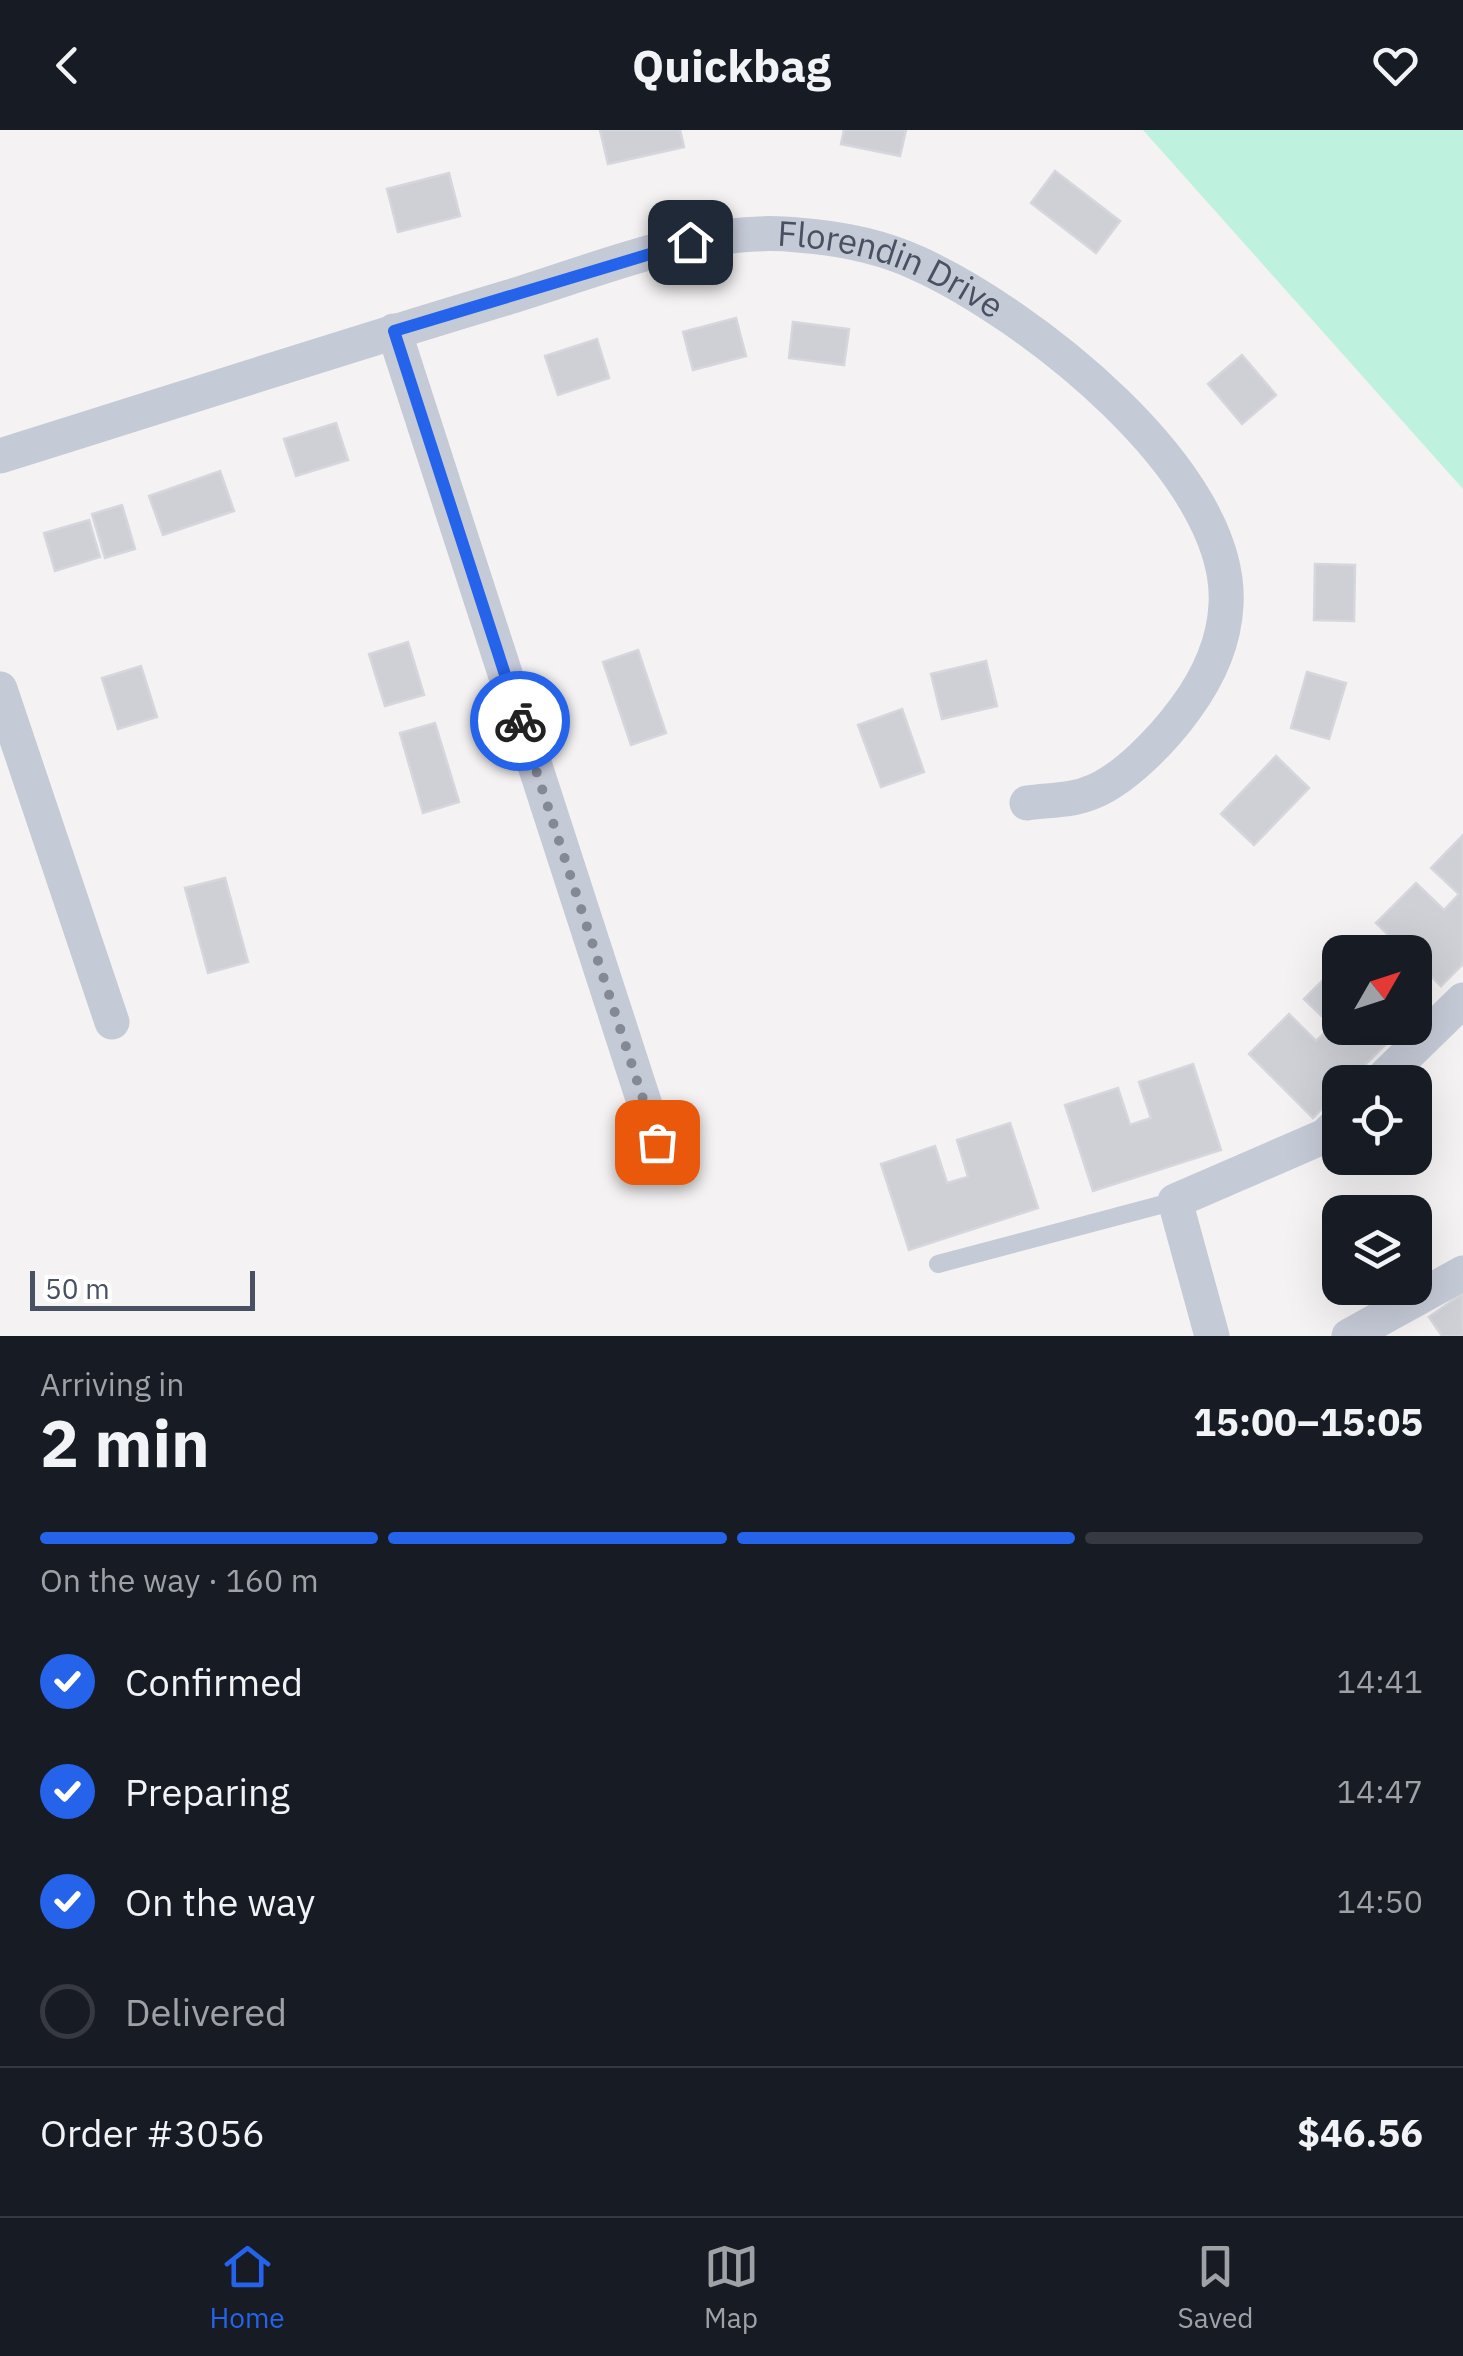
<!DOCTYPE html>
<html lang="en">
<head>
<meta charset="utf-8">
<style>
	:root { --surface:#171b24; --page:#20242c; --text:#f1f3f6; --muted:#9ea1a6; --line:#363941; --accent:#2563eb }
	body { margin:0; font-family:"IBM Plex Sans",sans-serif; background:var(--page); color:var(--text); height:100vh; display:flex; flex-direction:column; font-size:38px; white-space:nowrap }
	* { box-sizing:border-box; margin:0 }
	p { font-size:32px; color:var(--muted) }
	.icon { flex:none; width:55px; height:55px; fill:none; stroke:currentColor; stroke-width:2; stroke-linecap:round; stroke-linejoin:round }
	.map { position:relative; height:1206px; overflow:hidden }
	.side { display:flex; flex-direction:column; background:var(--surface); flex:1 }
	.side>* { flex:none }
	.needle { width:65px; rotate:51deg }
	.controls { position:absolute; left:1322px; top:805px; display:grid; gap:20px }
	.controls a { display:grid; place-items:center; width:110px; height:110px; border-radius:20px; background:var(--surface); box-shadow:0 10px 40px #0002; font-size:50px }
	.scale { position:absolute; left:30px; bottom:25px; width:225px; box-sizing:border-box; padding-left:10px; border:5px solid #485061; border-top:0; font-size:28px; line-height:35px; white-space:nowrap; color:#485061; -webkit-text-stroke:8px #fff; paint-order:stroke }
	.pin { position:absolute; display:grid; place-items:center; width:85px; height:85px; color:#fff; margin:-42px; border-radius:20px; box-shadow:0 5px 15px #0006 }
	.courier { position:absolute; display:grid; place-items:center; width:100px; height:100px; margin:-50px; border:8px solid #2563eb; border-radius:50%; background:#fff; color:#222; box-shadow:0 2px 12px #0007 }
	.headline em { font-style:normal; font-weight:800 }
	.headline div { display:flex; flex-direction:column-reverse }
	.headline { display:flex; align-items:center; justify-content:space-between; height:170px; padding:0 40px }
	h1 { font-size:65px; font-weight:800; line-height:75px }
	.bar { display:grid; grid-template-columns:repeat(4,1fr); gap:15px 10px; align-content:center; height:120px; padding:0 40px }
	.bar i { height:12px; border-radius:8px; background:var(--line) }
	.bar .active { background:var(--accent) }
	.bar p { grid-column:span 4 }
	.line { display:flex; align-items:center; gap:25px; padding:0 40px; border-top:2px solid var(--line) }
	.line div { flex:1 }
	ol { padding:0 40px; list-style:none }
	li { display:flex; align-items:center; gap:30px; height:110px }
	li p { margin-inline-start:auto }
	li .icon { padding:10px; border-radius:50%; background:var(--accent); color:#fff; stroke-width:4 }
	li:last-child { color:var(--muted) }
	li i { width:55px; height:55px; border:5px solid var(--line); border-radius:50% }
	header { display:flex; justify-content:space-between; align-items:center; height:130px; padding:0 40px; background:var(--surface); font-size:45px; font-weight:800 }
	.menu { display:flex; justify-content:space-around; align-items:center; height:140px; border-top:2px solid var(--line); background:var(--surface); font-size:28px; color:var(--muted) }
	.menu a { display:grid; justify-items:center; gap:5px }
	.menu .active { color:var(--accent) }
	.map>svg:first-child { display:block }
	.green { fill:#bff2de }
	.building { fill:#ced0d6; stroke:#d6d6dd; stroke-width:2.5 }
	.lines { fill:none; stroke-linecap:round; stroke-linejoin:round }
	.lane { stroke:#c5cad7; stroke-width:18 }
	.street { stroke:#c5cad7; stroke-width:35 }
	.done { stroke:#848994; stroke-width:10; stroke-dasharray:0 18 }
	.route { stroke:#2563eb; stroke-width:12 }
	.labels { text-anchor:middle; stroke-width:8; stroke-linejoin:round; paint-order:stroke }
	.street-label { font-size:35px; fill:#485061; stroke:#fff }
</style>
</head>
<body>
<header><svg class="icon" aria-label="back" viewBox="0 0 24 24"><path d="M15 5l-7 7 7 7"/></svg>Quickbag<svg class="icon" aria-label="heart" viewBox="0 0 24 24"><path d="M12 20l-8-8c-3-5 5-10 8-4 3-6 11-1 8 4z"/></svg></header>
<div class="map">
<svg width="1463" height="1206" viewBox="0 0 1463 1206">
	<rect width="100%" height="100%" fill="#f4f2f2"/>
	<polygon class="green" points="1143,0 1463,0 1463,359"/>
	<g class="building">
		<polygon points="600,0 680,0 684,17 608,34"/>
		<polygon points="844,0 906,0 900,26 841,14"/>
		<polygon points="1055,41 1120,91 1096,123 1031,73"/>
		<polygon points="449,43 460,86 398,102 387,59"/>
		<polygon points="736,188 746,226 693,240 683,202"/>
		<polygon points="793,192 849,199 844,235 789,228"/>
		<polygon points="597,209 609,248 558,265 545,226"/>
		<polygon points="1242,225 1276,265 1242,294 1208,254"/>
		<polygon points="336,293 348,330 296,346 284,309"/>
		<polygon points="220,341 234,381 163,405 149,366"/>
		<polygon points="122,375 135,419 105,428 92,384"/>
		<polygon points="89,390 100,427 55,441 44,403"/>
		<polygon points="1315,434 1355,435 1354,491 1314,490"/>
		<polygon points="408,512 424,565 385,576 369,524"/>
		<polygon points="638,520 666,603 631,615 603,532"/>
		<polygon points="986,531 997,576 942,589 931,544"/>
		<polygon points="141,536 157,587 118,599 102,548"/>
		<polygon points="1307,542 1346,553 1329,609 1291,598"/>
		<polygon points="902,579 924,642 881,657 858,595"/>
		<polygon points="435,593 459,672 423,683 400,603"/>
		<polygon points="1276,626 1309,658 1254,715 1221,684"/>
		<polygon points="1463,705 1463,834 1441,856 1415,831 1415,822 1406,822 1376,793 1416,753 1444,780 1459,764 1431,738"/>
		<polygon points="225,748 248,832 208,843 185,758"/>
		<polygon points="1340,833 1340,898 1402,898 1348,952 1340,952 1340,960 1313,988 1249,924 1289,884 1316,911 1332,896 1304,869"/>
		<polygon points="1193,934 1221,1020 1093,1061 1065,975 1118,958 1130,995 1151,988 1139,952"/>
		<polygon points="1010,993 1038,1078 909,1120 881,1034 935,1016 947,1053 968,1047 957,1010"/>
		<polygon points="1463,1163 1463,1206 1442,1206 1429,1187"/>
	</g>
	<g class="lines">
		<polyline class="lane" points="938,1134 1175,1071"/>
		<g class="street">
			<polyline points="394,201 657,1012"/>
			<path id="s1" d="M0,326C170,273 339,218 509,167C602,139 700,95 798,105C838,108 880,116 917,133C1026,182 1234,342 1226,475C1224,515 1208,548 1185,579C1164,608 1122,653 1087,664C1069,671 1046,670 1027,673"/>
			<polyline points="0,559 112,892"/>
			<polyline points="1379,952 1463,870"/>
			<polyline points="1212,1206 1175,1071 1325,1006 1340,991"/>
			<polyline points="1349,1206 1463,1143"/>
		</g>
	</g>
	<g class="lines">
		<polyline class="done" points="520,591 657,1012"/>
		<polyline class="route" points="520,591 394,201 690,112"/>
	</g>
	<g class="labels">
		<g class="street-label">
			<text dy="12" stroke="none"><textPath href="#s1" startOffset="930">Florendin Drive</textPath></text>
		</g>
	</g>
</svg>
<div class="controls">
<a><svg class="needle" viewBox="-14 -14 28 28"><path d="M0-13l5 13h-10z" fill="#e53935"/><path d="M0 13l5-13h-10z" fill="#9ea1a6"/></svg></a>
<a><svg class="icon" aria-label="locate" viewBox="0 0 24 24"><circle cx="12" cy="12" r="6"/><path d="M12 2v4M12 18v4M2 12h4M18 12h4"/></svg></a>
<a><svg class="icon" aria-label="layers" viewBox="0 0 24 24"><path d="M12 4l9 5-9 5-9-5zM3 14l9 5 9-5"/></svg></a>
</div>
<div class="scale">50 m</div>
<div class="pin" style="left:657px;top:1012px;background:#ea580c"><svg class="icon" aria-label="bag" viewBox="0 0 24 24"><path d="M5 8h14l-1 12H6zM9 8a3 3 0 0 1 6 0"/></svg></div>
<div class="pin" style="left:690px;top:112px;background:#1f2937"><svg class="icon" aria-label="home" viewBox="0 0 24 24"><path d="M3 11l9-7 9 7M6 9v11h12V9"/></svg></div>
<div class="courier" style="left:520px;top:591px"><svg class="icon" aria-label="bike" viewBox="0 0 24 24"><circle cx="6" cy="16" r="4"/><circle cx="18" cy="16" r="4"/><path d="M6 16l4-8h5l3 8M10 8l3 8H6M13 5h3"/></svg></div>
</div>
<section class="side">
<div class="headline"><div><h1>2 min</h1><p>Arriving in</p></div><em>15:00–15:05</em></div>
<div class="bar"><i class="active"></i><i class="active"></i><i class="active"></i><i></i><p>On the way · 160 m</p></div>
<ol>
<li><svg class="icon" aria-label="check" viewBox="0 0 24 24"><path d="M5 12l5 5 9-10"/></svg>Confirmed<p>14:41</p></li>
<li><svg class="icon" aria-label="check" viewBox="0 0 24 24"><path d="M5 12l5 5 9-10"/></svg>Preparing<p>14:47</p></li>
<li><svg class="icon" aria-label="check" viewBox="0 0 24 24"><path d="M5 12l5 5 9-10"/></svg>On the way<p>14:50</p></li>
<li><i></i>Delivered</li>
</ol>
<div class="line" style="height:130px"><div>Order #3056</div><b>$46.56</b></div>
</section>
<nav class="menu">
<a class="active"><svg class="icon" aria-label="home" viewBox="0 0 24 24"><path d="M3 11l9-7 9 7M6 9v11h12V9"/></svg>Home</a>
<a><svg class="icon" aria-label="map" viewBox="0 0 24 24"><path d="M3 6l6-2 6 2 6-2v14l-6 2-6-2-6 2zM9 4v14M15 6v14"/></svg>Map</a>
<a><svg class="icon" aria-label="saved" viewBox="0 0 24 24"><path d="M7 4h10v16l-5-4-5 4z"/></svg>Saved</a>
</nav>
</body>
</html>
